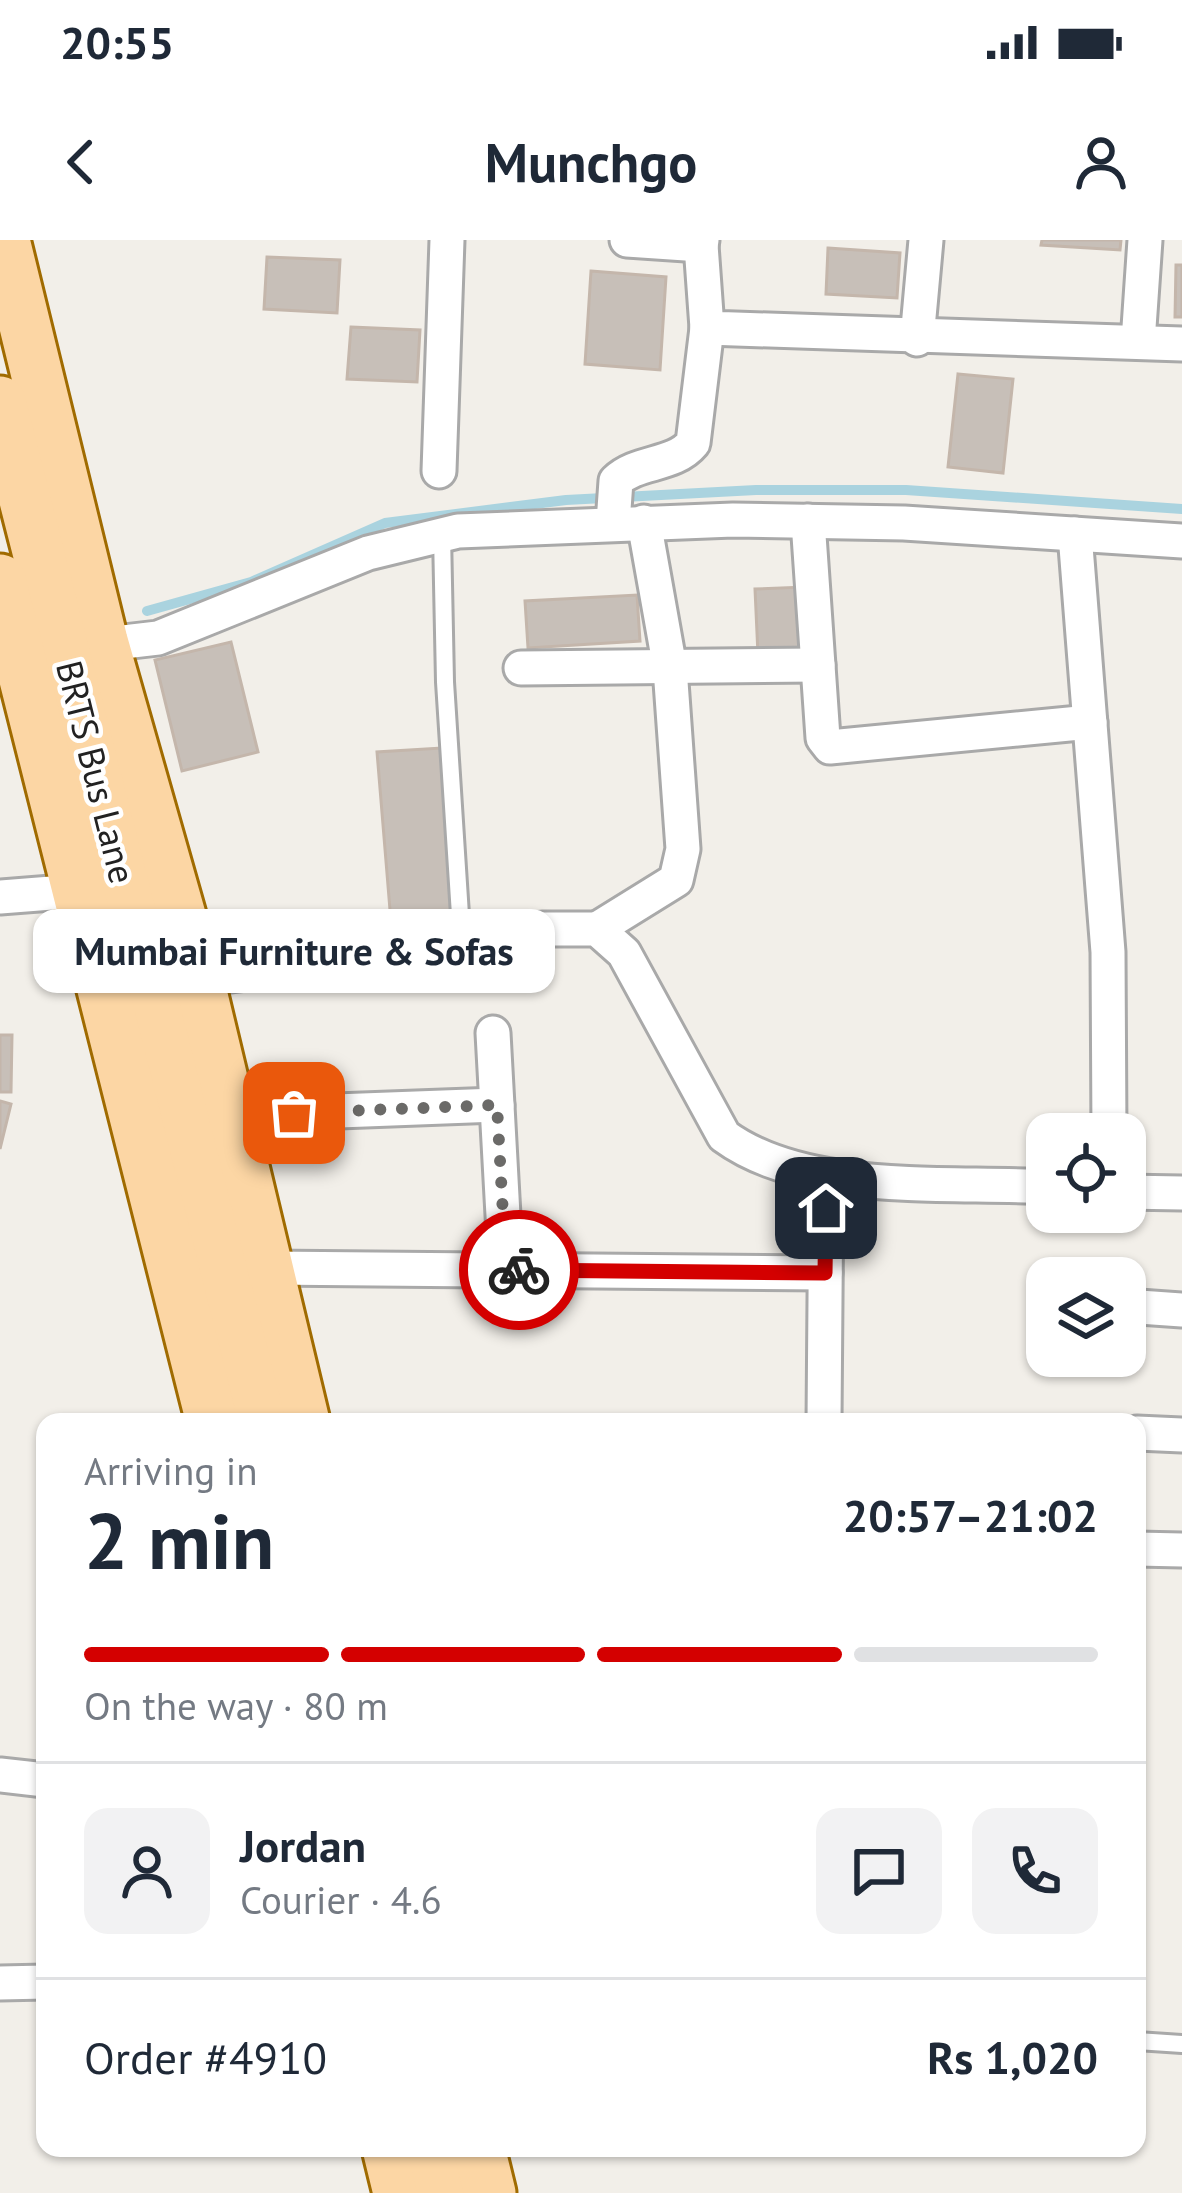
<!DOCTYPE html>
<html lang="en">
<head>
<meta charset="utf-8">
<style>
	:root { --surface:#fff; --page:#f2f2f3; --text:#1f2937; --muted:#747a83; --line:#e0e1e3; --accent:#d40000 }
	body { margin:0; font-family:"PT Sans",sans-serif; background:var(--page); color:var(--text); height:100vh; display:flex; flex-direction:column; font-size:45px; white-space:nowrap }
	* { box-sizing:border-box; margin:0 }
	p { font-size:39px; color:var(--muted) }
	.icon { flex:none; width:66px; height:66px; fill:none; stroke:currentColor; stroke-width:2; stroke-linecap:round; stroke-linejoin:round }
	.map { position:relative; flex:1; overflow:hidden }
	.panel { position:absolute; left:36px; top:1173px; width:1110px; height:744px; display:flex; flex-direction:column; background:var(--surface); border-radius:24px; box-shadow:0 3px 9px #0004 }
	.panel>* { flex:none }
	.tools { position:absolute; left:1026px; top:873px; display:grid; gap:24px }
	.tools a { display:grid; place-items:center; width:120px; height:120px; border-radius:24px; background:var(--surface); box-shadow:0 3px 9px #0004; font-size:60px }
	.pin { position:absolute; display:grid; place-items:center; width:102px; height:102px; color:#fff; margin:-51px; border-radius:24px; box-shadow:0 6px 18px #0006 }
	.courier { position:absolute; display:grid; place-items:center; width:120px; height:120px; margin:-60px; border:9px solid #d40000; border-radius:50%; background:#fff; color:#222; box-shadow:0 3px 15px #0007 }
	.bubble { position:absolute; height:84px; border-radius:24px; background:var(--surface); box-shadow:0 3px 9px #0004; font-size:39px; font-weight:700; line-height:84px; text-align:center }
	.overview em { font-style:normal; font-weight:700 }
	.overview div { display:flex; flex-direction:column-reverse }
	.overview { display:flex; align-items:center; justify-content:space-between; height:204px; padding:0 48px }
	h1 { font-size:78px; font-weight:700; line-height:90px }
	.bar { display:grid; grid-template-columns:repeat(4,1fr); gap:18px 12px; align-content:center; height:144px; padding:0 48px }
	.bar i { height:15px; border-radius:9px; background:var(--line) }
	.bar .current { background:var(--accent) }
	.bar p { grid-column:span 4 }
	.line { display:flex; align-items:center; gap:30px; padding:0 48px; border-top:3px solid var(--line) }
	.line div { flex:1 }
	.round { display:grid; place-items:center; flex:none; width:126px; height:126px; border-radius:24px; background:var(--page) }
	.status { display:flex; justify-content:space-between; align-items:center; height:84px; padding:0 60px; background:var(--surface); direction:ltr }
	.status svg { height:33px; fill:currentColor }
	header { display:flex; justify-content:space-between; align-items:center; height:156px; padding:0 48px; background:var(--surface); font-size:54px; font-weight:700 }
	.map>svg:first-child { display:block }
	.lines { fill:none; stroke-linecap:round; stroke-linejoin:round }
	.stream { stroke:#aad3df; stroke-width:10 }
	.building { fill:#c7bfb8; stroke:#c4b6ab; stroke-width:3 }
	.service-casing { stroke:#a9a9a9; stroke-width:22 }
	.minor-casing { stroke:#a9a9a9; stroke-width:39 }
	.primary-casing { stroke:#a06b00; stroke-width:57 }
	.service { stroke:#fff; stroke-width:16 }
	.minor { stroke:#fff; stroke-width:33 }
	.primary { stroke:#fcd6a4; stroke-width:51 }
	.done { stroke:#6b6a68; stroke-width:12; stroke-dasharray:0 21.6 }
	.route { stroke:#d40000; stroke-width:15 }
	.labels { text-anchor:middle; stroke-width:9; stroke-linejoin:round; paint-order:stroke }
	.street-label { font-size:36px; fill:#222; stroke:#fff }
</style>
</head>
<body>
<div class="status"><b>20:55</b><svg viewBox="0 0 49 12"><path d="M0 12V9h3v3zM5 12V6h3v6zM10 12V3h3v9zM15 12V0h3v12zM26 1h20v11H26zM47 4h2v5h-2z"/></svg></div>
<header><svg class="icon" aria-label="back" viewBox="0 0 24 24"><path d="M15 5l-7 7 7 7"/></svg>Munchgo<svg class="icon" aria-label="person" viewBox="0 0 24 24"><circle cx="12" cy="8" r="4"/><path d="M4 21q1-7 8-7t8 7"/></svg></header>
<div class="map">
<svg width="1182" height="1953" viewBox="0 0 1182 1953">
	<rect width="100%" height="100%" fill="#f2efe9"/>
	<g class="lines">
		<polyline class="stream" points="147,371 251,342 385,283 566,260 756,250 906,250 1182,269"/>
	</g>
	<g class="building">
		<polygon points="1042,0 1121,0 1120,10 1041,5"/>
		<polygon points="828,8 900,13 897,58 826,54"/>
		<polygon points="267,17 340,20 337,73 264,69"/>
		<polygon points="1176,25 1182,25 1182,77 1175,77"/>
		<polygon points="591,31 666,37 660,130 585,124"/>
		<polygon points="351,87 420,90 417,142 347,139"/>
		<polygon points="958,134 1013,139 1003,233 948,227"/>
		<polygon points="805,347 807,413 758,415 755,349"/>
		<polygon points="637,355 640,401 528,408 525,361"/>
		<polygon points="231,402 258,512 182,531 155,420"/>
		<polygon points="441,508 454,677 391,682 377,512"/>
		<polygon points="0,795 12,795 11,852 0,852"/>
		<polygon points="0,861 11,864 0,909"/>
	</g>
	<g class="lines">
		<g class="service-casing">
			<g id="service">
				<polyline points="442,294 445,442 462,706"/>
				<polyline points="1137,1801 1182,1804"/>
			</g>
		</g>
		<g class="minor-casing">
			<g id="minor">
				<polyline points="627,0 701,5 702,0"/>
				<polyline points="701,5 707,88 1182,104"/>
				<polyline points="917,99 926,0"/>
				<polyline points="1138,102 1145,0"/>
				<polyline points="439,231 447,0"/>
				<polyline points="808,281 823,498 830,507 1090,482"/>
				<path d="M613,283L616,241C638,220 673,227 693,203L707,88"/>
				<polyline points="1075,294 1108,712 1109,894"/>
				<polyline points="89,406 158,398 368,313 458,291 733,280 904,283 1182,301"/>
				<polyline points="521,428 818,425"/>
				<polyline points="0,657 77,651"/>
				<polyline points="597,689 676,640 683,609 670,428 644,282"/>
				<path d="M198,739L462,706L542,689H597L624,713L724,896C806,956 948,941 1047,947"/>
				<polyline points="493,793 506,1030"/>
				<polyline points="231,875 497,865"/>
				<polyline points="1125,952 1182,953"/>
				<polyline points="268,1028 825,1033"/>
				<polyline points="1125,1066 1182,1070"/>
				<polyline points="824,1182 826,936"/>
				<polyline points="1137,1193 1182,1195"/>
				<polyline points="1137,1309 1182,1310"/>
				<polyline points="0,1535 45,1540"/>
				<polyline points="0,1743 45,1742"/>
			</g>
		</g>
		<g class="primary-casing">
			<g id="primary">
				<polyline points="4,0 102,401 198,739 304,1182"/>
				<polyline points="0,162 260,1182"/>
				<polyline points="0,340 212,1182"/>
				<polyline points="388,1908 399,1953"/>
				<polyline points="433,1908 443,1953"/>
				<polyline points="479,1908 490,1953"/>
			</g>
		</g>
		<use href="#service" class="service"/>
		<use href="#minor" class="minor"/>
		<use href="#primary" class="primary"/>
	</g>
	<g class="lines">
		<polyline class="done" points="294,873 497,865 506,1030 519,1030"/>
		<polyline class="route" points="519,1030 825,1033 826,968"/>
	</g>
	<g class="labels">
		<g class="street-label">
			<text transform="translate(96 532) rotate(76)" y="13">BRTS Bus Lane</text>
		</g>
	</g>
</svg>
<div class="tools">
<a><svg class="icon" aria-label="locate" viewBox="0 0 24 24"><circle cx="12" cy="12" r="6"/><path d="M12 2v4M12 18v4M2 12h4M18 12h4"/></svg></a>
<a><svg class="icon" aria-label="layers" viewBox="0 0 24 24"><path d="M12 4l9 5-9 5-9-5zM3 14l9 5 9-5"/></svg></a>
</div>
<div class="pin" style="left:294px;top:873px;background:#ea580c"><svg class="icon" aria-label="bag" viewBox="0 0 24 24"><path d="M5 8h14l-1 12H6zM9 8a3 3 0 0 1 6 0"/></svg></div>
<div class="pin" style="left:826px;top:968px;background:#1f2937"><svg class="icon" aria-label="home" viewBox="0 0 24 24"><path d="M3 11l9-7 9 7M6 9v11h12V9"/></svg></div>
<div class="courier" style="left:519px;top:1030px"><svg class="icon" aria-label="bike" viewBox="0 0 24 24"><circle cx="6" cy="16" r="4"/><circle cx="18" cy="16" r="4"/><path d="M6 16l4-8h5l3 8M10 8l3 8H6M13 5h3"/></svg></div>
<div class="bubble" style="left:33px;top:669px;width:522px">Mumbai Furniture &amp; Sofas</div>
<section class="panel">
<div class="overview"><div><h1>2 min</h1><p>Arriving in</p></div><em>20:57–21:02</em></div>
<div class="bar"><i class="current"></i><i class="current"></i><i class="current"></i><i></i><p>On the way · 80 m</p></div>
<div class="line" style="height:216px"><a class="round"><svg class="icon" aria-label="person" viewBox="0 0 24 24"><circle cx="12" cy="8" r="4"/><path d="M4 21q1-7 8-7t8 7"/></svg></a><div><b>Jordan</b><p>Courier · 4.6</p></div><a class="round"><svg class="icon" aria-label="chat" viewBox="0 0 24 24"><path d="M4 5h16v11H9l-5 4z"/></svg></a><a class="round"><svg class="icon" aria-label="phone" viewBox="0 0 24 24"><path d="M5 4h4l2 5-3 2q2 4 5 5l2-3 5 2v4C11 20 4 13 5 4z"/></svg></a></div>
<div class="line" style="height:156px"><div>Order #4910</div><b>Rs 1,020</b></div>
</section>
</div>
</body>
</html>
